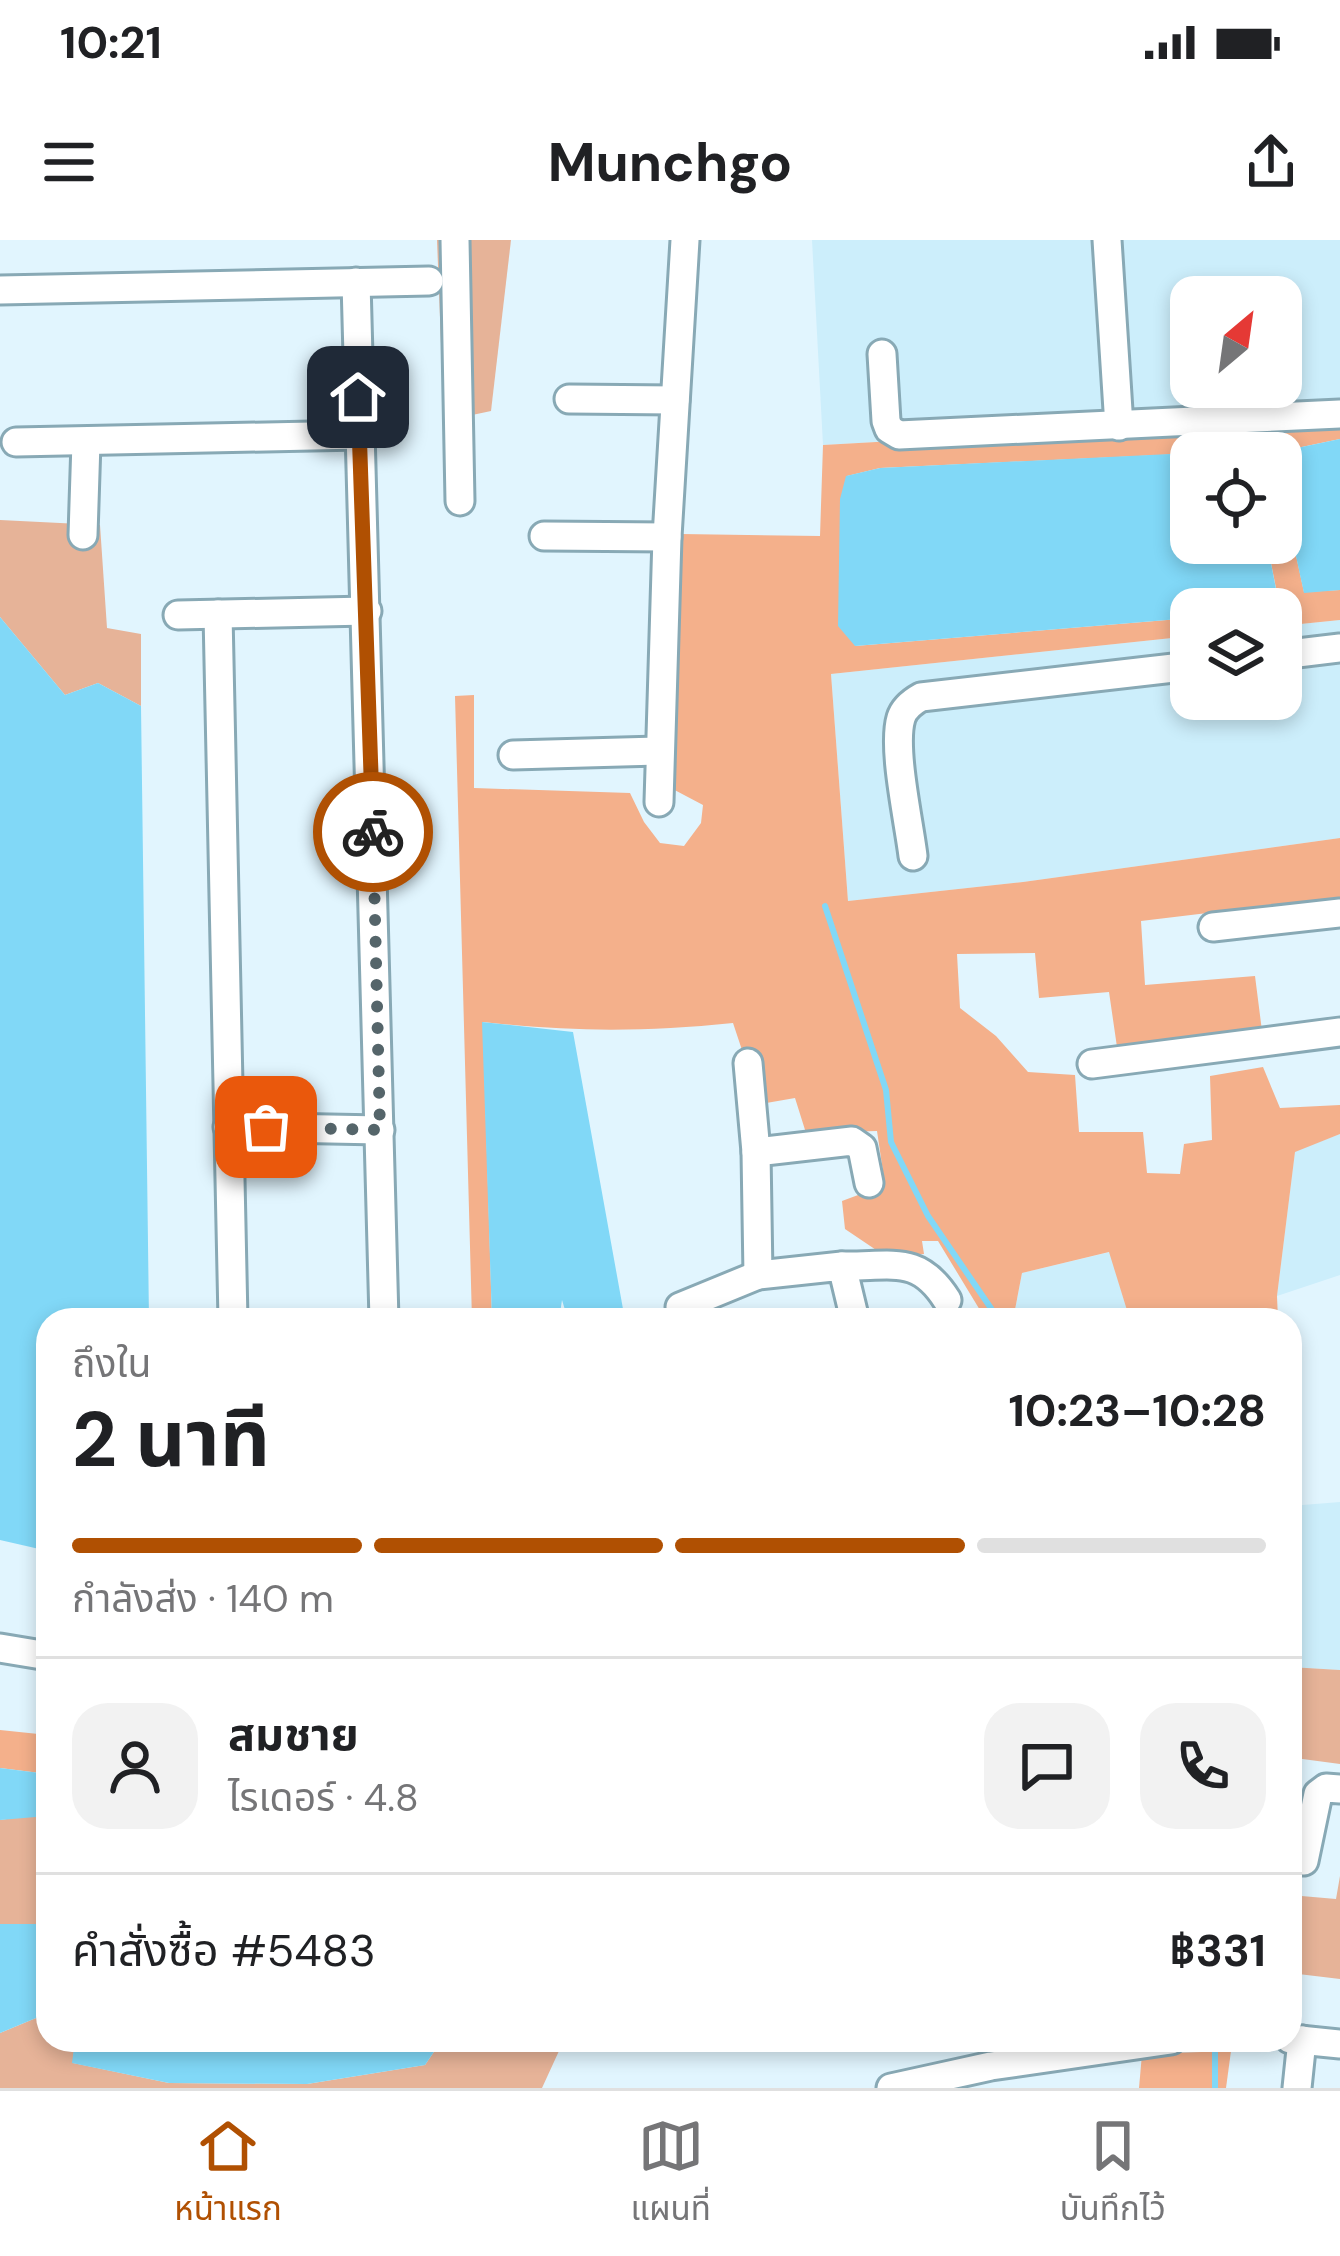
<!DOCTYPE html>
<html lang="th">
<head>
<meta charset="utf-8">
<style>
	:root { --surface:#fff; --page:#f2f2f2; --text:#202124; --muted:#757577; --line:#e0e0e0; --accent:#b05002 }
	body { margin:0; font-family:"DM Sans","Noto Sans Thai",sans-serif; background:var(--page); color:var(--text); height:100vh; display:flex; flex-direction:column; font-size:45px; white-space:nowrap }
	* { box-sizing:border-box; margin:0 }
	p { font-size:39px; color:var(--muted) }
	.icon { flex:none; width:66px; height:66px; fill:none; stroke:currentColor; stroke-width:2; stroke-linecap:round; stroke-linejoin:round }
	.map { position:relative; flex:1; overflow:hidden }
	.panel { position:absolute; left:36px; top:1068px; width:1266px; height:744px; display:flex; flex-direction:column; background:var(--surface); border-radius:36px; box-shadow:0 6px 18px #0003 }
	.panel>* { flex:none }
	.needle { width:78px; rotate:29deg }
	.buttons { position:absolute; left:1170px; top:36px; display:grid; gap:24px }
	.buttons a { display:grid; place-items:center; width:132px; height:132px; border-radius:24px; background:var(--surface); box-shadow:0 6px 18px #0003; font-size:60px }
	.pin { position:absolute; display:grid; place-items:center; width:102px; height:102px; color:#fff; margin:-51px; border-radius:24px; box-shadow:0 6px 18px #0006 }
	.courier { position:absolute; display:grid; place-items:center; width:120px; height:120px; margin:-60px; border:9px solid #b05002; border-radius:50%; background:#fff; color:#222; box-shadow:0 3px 15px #0007 }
	.head em { font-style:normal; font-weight:700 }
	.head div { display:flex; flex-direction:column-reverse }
	.head { display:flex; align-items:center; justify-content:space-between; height:204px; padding:0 36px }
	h1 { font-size:78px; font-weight:700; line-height:90px }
	.bar { display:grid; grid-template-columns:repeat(4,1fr); gap:18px 12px; align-content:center; height:144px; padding:0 36px }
	.bar i { height:15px; border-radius:9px; background:var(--line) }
	.bar .current { background:var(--accent) }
	.bar p { grid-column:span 4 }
	.line { display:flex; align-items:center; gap:30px; padding:0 36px; border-top:3px solid var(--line) }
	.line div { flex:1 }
	.round { display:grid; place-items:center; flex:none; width:126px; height:126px; border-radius:36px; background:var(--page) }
	.status { display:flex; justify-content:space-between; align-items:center; height:84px; padding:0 60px; background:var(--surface); direction:ltr }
	.status svg { height:33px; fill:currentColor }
	header { display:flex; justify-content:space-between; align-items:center; height:156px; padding:0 36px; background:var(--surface); font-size:54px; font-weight:700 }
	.tabs { display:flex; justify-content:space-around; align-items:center; height:168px; border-top:3px solid var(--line); background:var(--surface); font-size:33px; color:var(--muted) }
	.tabs a { display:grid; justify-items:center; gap:6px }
	.tabs .current { color:var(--accent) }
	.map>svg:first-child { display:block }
	.built { fill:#cceefb; fill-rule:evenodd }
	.green { fill:#e6b398 }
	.forest { fill:#f4b08b }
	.water { fill:#81d8f7 }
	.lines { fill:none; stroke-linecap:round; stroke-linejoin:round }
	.stream { stroke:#81d8f7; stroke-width:6 }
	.minor-casing { stroke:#88a9b5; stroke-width:33 }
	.minor { stroke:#fff; stroke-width:27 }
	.done { stroke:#55656a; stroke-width:12; stroke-dasharray:0 21.6 }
	.route { stroke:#b05002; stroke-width:15 }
</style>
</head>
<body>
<div class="status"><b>10:21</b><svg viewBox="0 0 49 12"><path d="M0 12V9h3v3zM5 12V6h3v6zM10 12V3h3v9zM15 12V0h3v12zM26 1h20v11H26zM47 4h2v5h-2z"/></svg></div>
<header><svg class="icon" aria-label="menu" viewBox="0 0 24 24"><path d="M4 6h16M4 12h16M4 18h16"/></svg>Munchgo<svg class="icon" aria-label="share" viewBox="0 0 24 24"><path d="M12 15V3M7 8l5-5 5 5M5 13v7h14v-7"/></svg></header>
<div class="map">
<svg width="1340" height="1848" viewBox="0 0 1340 1848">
	<rect width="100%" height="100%" fill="#e1f5fe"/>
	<g class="built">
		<path d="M812,0H1340V176L823,205ZM1191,57H1281V147H1191Z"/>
		<polygon points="1340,380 1340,598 1023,642 848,661 831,434 1191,396 1191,459 1281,459 1281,386"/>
		<polygon points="1340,894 1340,1035 1277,1056 1295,911"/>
		<polygon points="1110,1012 1130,1080 1013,1080 1022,1033"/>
		<polygon points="1340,1262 1340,1430 1290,1427 1290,1266"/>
	</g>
	<g class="green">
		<polygon points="437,0 511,0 491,171 444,181"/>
		<polygon points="0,280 100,285 107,388 141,394 141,466 98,443 65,455 0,377"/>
		<polygon points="1290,1427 1340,1430 1340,1524 1295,1518 1290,1549"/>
		<polygon points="40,1574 48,1576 48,1694 37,1684 0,1684 0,1580"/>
		<polygon points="1340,1636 1340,1739 1290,1733 1290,1655 1336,1659"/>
		<polygon points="48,1773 48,1800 75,1800 73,1823 169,1843 307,1844 425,1825 442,1800 564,1800 542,1848 0,1848 0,1793"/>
	</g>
	<g class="forest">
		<path d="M1340,176V199L1292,209L1281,226V213L1246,211L880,228L847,236L855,406L1191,378V396L831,434L848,661L1023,642L1340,598V657L1141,681L1145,745L1255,736L1262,791L1117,807L1109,752L1039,758L1035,713L957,714L960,768L996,796L1028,832L1075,835L1079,892H1143L1147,933L1180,934L1184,904L1212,900L1210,836L1263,827L1280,868L1340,865V894L1295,912L1277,1056L1278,1080H1130L1109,1012L1022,1033L1013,1080H986L938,1001H922L924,1014L888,1018L845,989L842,961L885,945L877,891L806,893L795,858L760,864L733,783C644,792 572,792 483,782L492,1080H472L455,456L474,455V548L630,553L644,582L660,603L684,606L701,583L703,565L667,546L681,294L820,296L823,205Z"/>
		<polygon points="1281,247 1304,352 1340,350 1340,380 1281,386 1281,369 1269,369 1277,353 1267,303 1281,303"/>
		<polygon points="0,1490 48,1495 48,1534 0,1528"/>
		<polygon points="1231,1811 1226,1848 1139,1848 1142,1814"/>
	</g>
	<g class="water">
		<polygon points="1340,199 1340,350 1304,353 1281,247 1281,226 1292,209"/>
		<polygon points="1191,213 1191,303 1267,303 1277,354 1269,369 1191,369 1191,378 855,406 838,386 840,259 846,236 880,228"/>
		<polygon points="0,377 65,455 98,443 141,466 149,1080 48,1080 48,1311 0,1300"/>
		<polygon points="482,782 573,792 625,1080 568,1080 562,1060 559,1080 492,1080"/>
		<polygon points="0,1528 48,1534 48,1576 0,1580"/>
		<polygon points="0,1684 38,1684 48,1694 48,1773 0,1793"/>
		<polygon points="75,1800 442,1800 425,1825 307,1844 169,1843 72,1823"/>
	</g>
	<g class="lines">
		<g class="stream">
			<polyline points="825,666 886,850 891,902 928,976 999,1080"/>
			<polyline points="1215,1800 1215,1848"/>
		</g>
		<g class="minor-casing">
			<g id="minor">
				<polyline points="455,0 460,261"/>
				<polyline points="1107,0 1119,186"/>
				<polyline points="356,42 384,1080"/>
				<polyline points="0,50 429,41"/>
				<polyline points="882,114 886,181 889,189 899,195 1340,174"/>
				<polyline points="569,159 675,160"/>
				<polyline points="16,202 359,195"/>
				<polyline points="83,295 86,202"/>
				<polyline points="544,296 667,297"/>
				<polyline points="218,374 233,1080"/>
				<polyline points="178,375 367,371"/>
				<polyline points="1281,415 1340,408"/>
				<polyline points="513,515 658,511"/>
				<polyline points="659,562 667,297 685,0"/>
				<path d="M913,616C909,582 892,508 901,478C904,468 912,462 921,457L1191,426"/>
				<polyline points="1213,687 1340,673"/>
				<polyline points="748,823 756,912 758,1035 842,1026 855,1080"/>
				<polyline points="1092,824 1340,792"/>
				<polyline points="228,887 380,890"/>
				<polyline points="756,912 852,901 862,908 869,943"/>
				<path d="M842,1026C892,1027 918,1014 947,1060"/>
				<polyline points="680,1067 758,1035"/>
				<polyline points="0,1408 48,1416"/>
				<polyline points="1304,1621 1318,1554 1326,1548 1340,1549"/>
				<polyline points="1290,1799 1340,1804"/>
				<polyline points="891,1848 991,1826 1171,1800"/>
				<polyline points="1297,1848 1302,1800"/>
			</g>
		</g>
		<use href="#minor" class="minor"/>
	</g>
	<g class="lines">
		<polyline class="done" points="266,887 380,890 373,592"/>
		<polyline class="route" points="358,157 373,592"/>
	</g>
</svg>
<div class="buttons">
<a><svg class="needle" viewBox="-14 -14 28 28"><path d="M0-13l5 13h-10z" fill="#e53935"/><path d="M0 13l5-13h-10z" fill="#757577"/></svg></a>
<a><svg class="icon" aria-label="locate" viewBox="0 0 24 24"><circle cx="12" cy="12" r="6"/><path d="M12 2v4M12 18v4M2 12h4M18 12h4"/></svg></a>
<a><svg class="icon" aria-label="layers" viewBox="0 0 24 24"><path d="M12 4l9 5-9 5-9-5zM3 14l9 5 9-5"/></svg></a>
</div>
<div class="pin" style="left:266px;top:887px;background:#ea580c"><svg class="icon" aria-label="bag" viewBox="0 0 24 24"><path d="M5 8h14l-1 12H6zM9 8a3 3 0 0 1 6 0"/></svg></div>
<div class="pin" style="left:358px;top:157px;background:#1f2937"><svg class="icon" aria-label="home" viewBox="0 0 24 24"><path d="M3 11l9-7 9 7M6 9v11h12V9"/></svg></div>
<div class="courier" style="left:373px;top:592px"><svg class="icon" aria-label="bike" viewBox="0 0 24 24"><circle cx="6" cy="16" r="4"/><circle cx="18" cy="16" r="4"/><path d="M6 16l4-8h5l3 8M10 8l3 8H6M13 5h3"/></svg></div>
<section class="panel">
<div class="head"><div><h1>2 นาที</h1><p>ถึงใน</p></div><em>10:23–10:28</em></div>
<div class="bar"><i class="current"></i><i class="current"></i><i class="current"></i><i></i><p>กำลังส่ง · 140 m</p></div>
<div class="line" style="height:216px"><a class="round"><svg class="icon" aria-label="person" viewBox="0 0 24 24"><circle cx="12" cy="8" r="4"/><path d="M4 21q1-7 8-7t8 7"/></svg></a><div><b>สมชาย</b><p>ไรเดอร์ · 4.8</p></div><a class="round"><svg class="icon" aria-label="chat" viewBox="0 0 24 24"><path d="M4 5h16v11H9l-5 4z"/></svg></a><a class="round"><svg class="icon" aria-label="phone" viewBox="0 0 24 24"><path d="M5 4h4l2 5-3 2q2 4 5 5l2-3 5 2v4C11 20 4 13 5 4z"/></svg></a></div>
<div class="line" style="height:156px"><div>คำสั่งซื้อ #5483</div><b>฿331</b></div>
</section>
</div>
<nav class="tabs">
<a class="current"><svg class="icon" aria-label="home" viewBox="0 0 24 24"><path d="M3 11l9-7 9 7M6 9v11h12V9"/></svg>หน้าแรก</a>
<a><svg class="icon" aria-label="map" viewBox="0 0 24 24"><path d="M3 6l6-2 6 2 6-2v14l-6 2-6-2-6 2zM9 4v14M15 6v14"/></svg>แผนที่</a>
<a><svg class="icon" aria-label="saved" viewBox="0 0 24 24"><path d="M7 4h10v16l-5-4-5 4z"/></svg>บันทึกไว้</a>
</nav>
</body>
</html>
